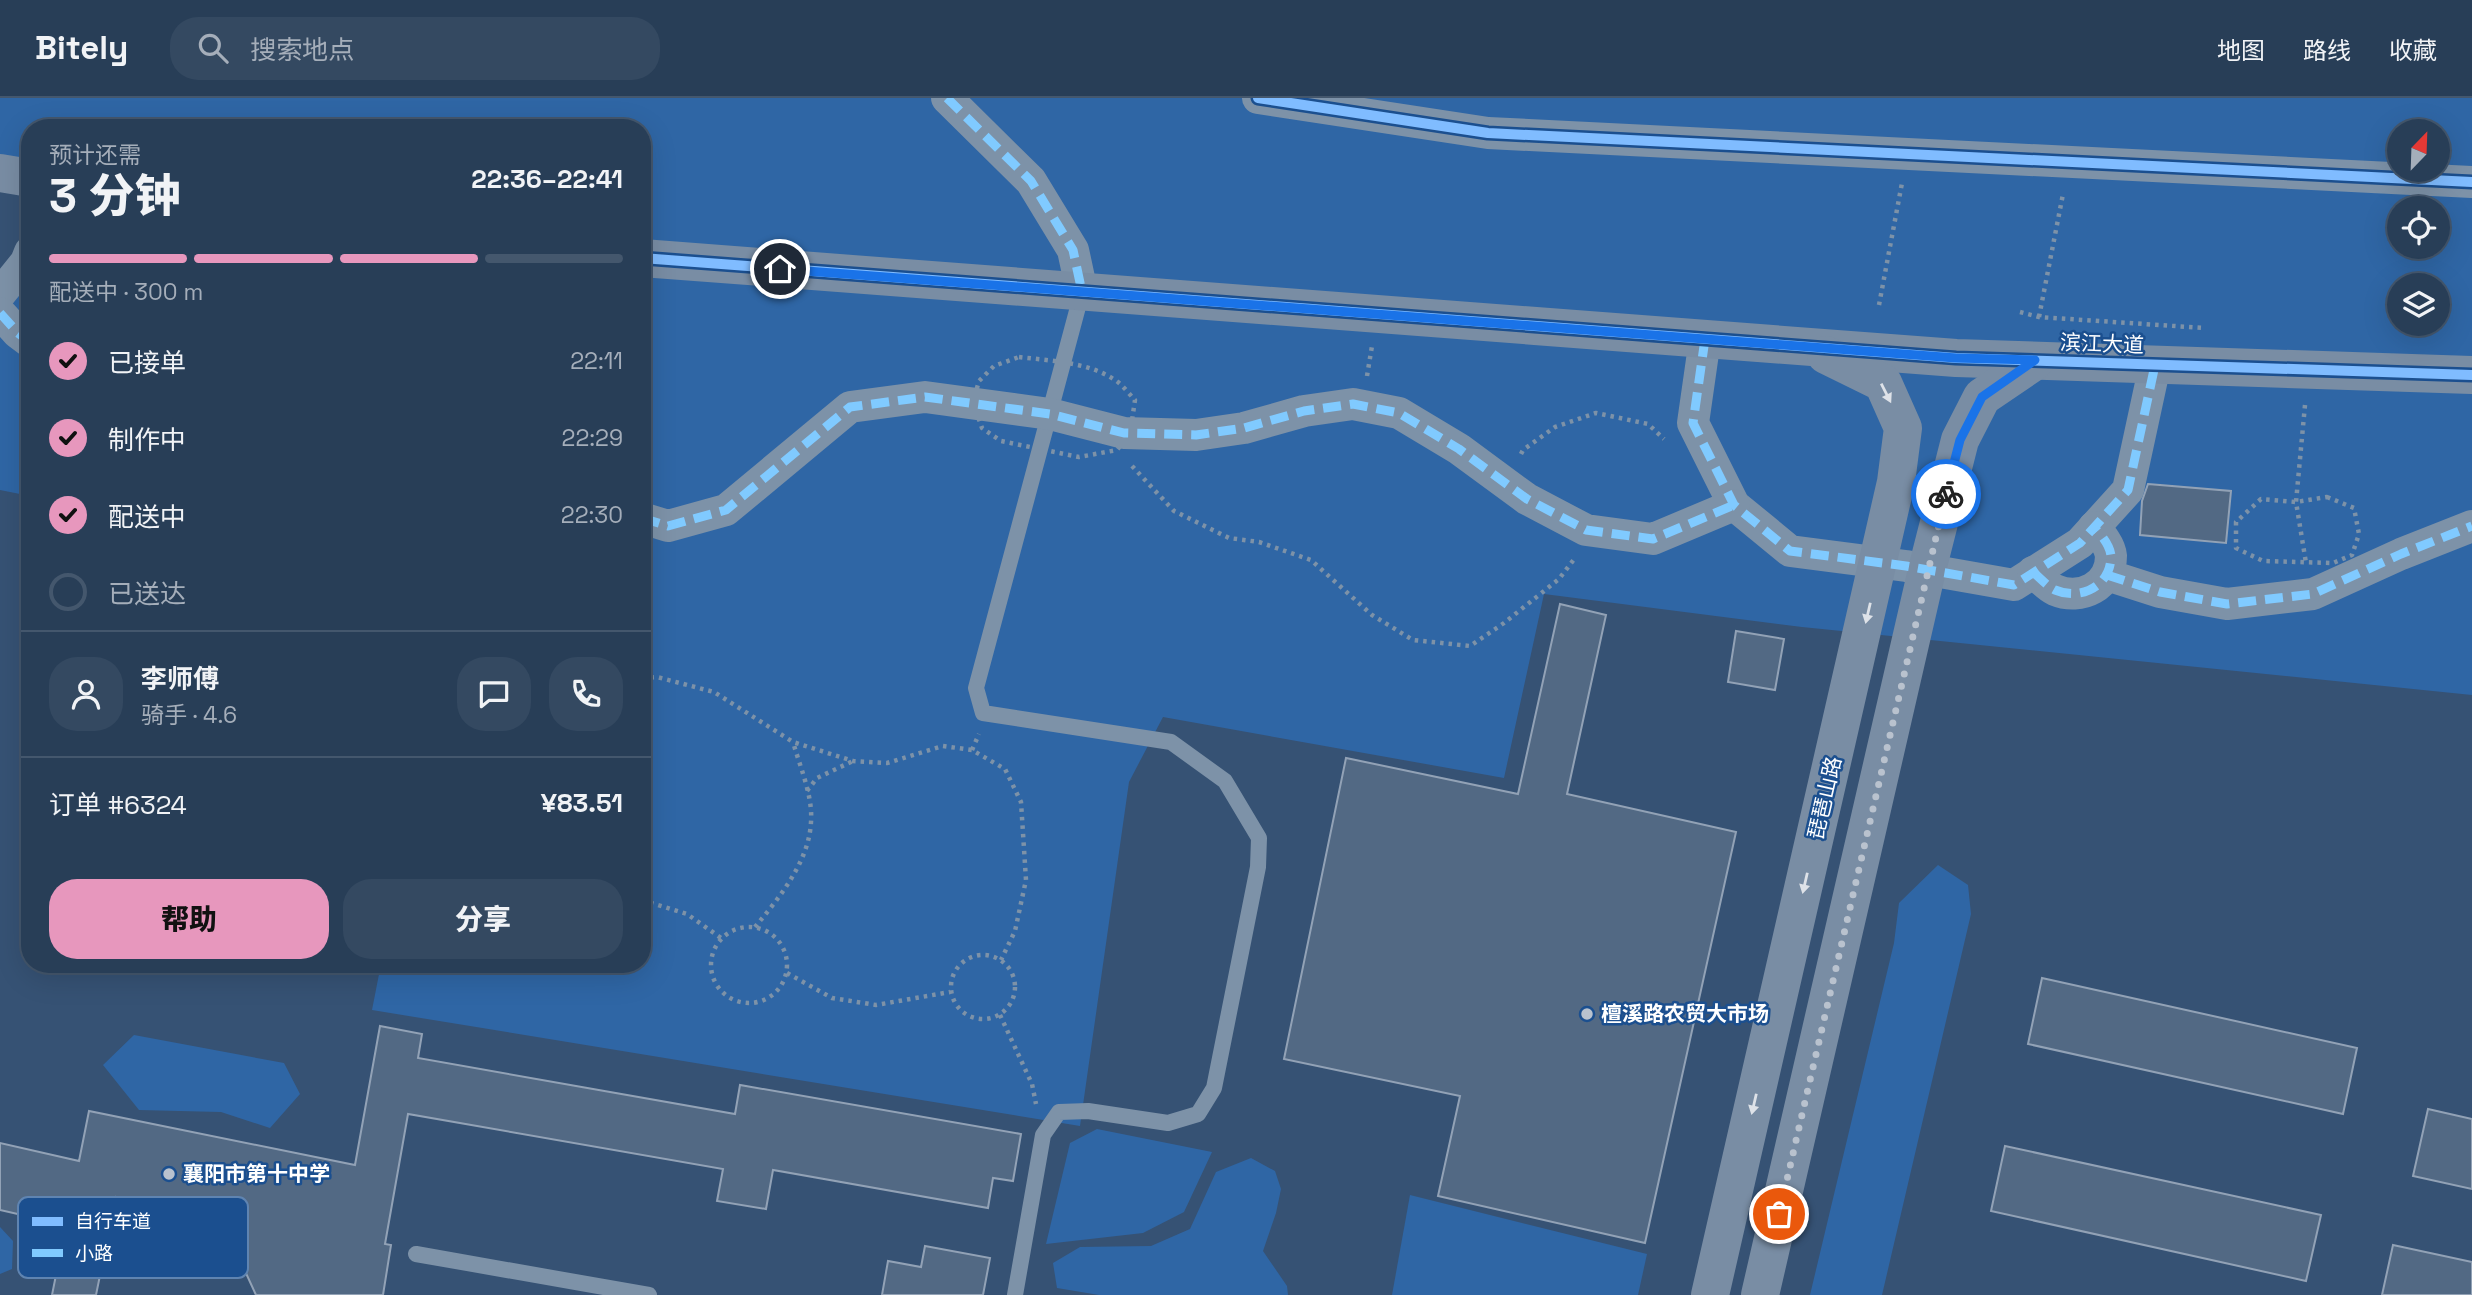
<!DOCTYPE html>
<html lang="zh">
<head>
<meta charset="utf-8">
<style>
	:root { --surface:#283e57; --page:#344961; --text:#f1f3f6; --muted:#a5aeba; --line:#44576d; --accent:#e797bd }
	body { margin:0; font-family:"Space Grotesk","Noto Sans SC",sans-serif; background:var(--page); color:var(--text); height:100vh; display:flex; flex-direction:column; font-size:26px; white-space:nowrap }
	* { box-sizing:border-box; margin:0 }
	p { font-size:23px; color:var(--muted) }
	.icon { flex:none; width:38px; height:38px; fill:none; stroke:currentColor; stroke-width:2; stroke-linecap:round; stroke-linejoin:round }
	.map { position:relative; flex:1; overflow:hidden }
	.sheet { position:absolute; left:21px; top:21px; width:630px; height:854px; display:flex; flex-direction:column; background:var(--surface); border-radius:28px; box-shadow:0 7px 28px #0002,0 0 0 2px var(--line) }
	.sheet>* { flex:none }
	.needle { width:46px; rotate:23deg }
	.fabs { position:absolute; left:2387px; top:21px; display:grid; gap:14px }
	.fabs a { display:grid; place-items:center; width:63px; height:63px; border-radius:50%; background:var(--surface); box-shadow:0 7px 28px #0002,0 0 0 2px var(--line); font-size:35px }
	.pin { position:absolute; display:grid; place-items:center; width:60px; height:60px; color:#fff; margin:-30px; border:4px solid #fff; border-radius:50%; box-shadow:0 2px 7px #0007 }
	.courier { position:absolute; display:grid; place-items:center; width:70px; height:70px; margin:-35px; border:5px solid #1a73e8; border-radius:50%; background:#fff; color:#222; box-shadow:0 2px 9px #0007 }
	.headline em { font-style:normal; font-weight:800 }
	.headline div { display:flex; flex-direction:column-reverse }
	.headline { display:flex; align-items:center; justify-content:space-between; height:119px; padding:0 28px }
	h1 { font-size:46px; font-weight:800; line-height:52px }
	.bar { display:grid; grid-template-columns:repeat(4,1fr); gap:10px 7px; align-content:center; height:84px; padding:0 28px }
	.bar i { height:9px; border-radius:5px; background:var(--line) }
	.bar .on { background:var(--accent) }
	.bar p { grid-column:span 4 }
	.line { display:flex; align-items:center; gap:18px; padding:0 28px; border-top:2px solid var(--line) }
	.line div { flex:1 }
	.round { display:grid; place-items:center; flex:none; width:74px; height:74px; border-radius:28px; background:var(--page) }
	ol { padding:0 28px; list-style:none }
	li { display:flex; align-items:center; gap:21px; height:77px }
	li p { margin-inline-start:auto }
	li .icon { padding:7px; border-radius:50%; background:var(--accent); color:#111; stroke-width:4 }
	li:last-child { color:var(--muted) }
	li i { width:38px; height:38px; border:4px solid var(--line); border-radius:50% }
	.primary-button { display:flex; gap:14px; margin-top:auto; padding:14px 28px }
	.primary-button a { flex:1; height:80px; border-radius:28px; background:var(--accent); color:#111; font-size:28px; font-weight:800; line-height:80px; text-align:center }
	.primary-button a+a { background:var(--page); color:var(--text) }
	header { display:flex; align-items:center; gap:42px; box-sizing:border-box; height:98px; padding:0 35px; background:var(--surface); border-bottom:2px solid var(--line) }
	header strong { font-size:33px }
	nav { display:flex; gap:38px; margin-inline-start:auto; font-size:24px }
	.search { width:490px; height:63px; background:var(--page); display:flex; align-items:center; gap:18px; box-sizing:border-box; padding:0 24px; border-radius:28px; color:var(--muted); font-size:26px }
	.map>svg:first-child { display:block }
	.green { fill:#2f66a5; fill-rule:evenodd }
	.building { fill:#526984; stroke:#92a2b6; stroke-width:2 }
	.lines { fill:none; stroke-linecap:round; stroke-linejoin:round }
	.path { stroke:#7d92a8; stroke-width:4.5; stroke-dasharray:3.5 5; stroke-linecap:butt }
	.lane { stroke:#7d92a8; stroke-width:16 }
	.street { stroke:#7d92a8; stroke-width:32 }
	.secondary { stroke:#798da4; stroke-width:38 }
	.quiet { stroke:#80caff; stroke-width:9; stroke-dasharray:18 9; stroke-linecap:butt }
	.cycleway-casing { stroke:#1b4f8f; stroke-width:15 }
	.cycleway { stroke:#80bcff; stroke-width:10 }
	.oneway { fill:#dee2e8 }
	.done { stroke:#b9c2ce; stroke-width:7; stroke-dasharray:0 12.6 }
	.route { stroke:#1a73e8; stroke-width:9 }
	.poi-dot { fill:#b9c2ce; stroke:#1b4f8f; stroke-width:2.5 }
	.labels { text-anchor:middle; stroke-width:5; stroke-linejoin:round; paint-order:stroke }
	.street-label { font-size:21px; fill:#fff; stroke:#1b4f8f }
	.poi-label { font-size:21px; font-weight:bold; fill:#fff; stroke:#1b4f8f; text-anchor:start }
	.key { fill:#1b4f8f; stroke:#5f84b1; stroke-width:2 }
	.key-label { font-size:19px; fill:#fff }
</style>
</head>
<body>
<header>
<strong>Bitely</strong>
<div class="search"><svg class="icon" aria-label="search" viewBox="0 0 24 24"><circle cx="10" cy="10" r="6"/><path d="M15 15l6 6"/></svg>搜索地点</div>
<nav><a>地图</a><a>路线</a><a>收藏</a></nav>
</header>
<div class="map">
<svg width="2472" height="1197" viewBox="0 0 2472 1197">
	<rect width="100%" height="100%" fill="#365274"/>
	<g class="green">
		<path d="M0,0H2472V597L1802,529L1544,496L1504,680L1163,619L1129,684L1080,1028L372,912L381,866H642V30H30V80L0,76ZM2399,33H2438V72H2399ZM2399,110H2438V149H2399ZM2399,187H2438V226H2399Z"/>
		<polygon points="30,154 30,398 0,392 0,196"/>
		<polygon points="1938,767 1968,787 1971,816 1882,1197 1810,1197 1894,845 1899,805"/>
		<polygon points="134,937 284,965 300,996 270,1030 221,1014 139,1012 103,967"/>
		<polygon points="1097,1031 1212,1054 1184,1114 1143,1135 1046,1146 1070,1045"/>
		<polygon points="1251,1060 1275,1073 1281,1091 1276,1115 1263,1153 1287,1188 1288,1197 1099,1197 1057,1190 1053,1165 1080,1149 1151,1148 1190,1131 1216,1074"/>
		<polygon points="1410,1097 1647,1156 1638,1197 1392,1197"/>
		<polygon points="0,1129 13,1143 12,1171 0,1176"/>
	</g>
	<g class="building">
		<polygon points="2148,386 2231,393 2226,445 2140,437 2142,403"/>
		<polygon points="1560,506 1606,517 1567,696 1736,734 1645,1145 1438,1098 1460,998 1284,961 1346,660 1518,696"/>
		<polygon points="1736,533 1784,541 1775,592 1728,584"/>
		<polygon points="2042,880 2357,950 2343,1016 2028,946"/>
		<polygon points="380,928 422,936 418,960 735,1016 740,987 1021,1036 1013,1083 993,1080 988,1110 773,1072 766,1111 717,1103 723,1071 408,1016 385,1146 391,1147 383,1197 256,1197 239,1160 232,1123 116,1099 96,1197 52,1197 66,1127 0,1112 0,1045 79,1063 89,1013 355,1067"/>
		<polygon points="2428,1011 2472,1021 2472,1091 2413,1078"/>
		<polygon points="2005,1048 2321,1117 2306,1183 1991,1113"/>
		<polygon points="2393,1147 2472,1164 2472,1197 2382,1197"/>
		<polygon points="925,1148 990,1160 983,1197 882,1197 888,1163 921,1169"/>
	</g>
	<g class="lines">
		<g class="path">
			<polyline points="1879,207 1902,85"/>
			<polyline points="2020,214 2039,219 2204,230"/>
			<polyline points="2039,219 2063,96"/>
			<path d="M1019,259C1052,263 1088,264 1115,282C1123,287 1129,296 1135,302L1130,336L1117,352L1079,359L1001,343L982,330L973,304L979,283L994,268Z"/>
			<polyline points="1367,278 1372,248"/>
			<polyline points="2305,307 2296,404 2306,465"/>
			<polyline points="1521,356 1523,352 1555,329 1596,315 1648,326 1664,341"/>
			<polyline points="1132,368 1174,413 1229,440 1259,444 1311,462 1372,517 1413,542 1470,548 1504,525 1559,481 1575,460"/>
			<polygon points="2327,399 2354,410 2359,436 2352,457 2333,465 2263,463 2236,450 2236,424 2261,401 2296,404"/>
			<polyline points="642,580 657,579 714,594 793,644 853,663 887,665 943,648 972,652 1005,671 1021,704 1026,782 1015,833 1001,862"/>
			<polyline points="972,652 979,636"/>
			<polyline points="807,693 817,680 853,663"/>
			<polyline points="642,802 687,816 721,840"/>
			<circle cx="749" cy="867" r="38"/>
			<path d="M755,829C779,800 809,764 811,724C813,698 800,669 793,644"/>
			<circle cx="983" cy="889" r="32"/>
			<polyline points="787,875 832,900 876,907 950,894"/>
			<polyline points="1000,917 1032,986 1036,1006"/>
		</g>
		<g class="lane">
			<polyline points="416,1156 649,1197"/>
			<polyline points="1015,1197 1043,1037 1059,1014 1088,1013 1168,1025 1198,1016 1214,990 1258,769 1259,740 1225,683 1171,644 983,615 976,590 1082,194"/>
		</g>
		<g class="street">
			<polyline points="947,0 1031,83 1073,152 1082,194"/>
			<polyline points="1258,0 1488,35 2472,84"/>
			<polyline points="0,196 26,164 30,154"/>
			<polyline points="0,215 18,235 30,244"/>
			<polyline points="1705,241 1693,325 1734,407 1790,453 1906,468 2014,487 2080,445 2128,392 2155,267"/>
			<polyline points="642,420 668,428 726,412 850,309 925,299 1050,316 1124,335 1196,337 1244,330 1304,313 1353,306 1399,315 1459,351 1527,401 1586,432 1653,441 1734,407"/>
			<path d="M2033,474C2040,480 2047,488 2055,492C2081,503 2111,488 2111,458C2110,447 2101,437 2094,429"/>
			<polyline points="2107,477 2160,494 2227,506 2313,496 2401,456 2472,428"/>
		</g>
		<g class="secondary">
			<polyline points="0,75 30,80"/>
			<polyline points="642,160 1956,260 2472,277"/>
			<polyline points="1710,1197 1896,384 1903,330 1883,285 1826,257"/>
			<polyline points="1760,1197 1927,472 1960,342 1982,299 2035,263"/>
		</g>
		<g class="quiet">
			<polyline points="947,0 1031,83 1073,152 1082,194"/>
			<polyline points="0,215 18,235 30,244"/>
			<polyline points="1705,241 1693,325 1734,407 1790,453 1906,468 2014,487 2080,445 2128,392 2155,267"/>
			<polyline points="642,420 668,428 726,412 850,309 925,299 1050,316 1124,335 1196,337 1244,330 1304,313 1353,306 1399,315 1459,351 1527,401 1586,432 1653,441 1734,407"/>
			<path d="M2033,474C2040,480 2047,488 2055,492C2081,503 2111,488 2111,458C2110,447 2101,437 2094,429"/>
			<polyline points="2107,477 2160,494 2227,506 2313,496 2401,456 2472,428"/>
		</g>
		<g class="cycleway-casing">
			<g id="cycleway">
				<polyline points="1258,0 1488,35 2472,84"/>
				<polyline points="642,160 1956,260 2472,277"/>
			</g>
		</g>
		<use href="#cycleway" class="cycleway"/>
	</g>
	<defs><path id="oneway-solid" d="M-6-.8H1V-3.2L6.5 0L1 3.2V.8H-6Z" transform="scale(1.75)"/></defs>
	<g class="oneway">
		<use href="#oneway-solid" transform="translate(1886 295) rotate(63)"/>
		<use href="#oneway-solid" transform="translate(1868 515) rotate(103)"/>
		<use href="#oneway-solid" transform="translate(1805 785) rotate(103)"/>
		<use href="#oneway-solid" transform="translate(1754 1006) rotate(103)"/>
	</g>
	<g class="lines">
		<polyline class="done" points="1779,1116 1946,396"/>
		<polyline class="route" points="780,171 1956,260 2035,262 1982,299 1960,342 1946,396"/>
	</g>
	<g class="poi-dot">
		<circle cx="1587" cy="916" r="7"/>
		<circle cx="169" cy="1076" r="7"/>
	</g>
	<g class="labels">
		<g class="street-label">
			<text transform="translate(2102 246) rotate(2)" y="7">滨江大道</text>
			<text transform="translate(1825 700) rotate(-77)" y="7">琵琶山路</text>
		</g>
		<g class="poi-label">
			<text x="1601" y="923">檀溪路农贸大市场</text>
			<text x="183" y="1083">襄阳市第十中学</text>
		</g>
	</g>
	<rect x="18" y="1099" width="230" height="81" rx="10" class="key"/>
	<rect x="32" y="1119" width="31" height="9" fill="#80bcff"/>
	<rect x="32" y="1151" width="31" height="8" fill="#80caff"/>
	<g class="key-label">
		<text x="75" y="1130">自行车道</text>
		<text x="75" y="1162">小路</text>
	</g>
</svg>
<div class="fabs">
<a><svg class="needle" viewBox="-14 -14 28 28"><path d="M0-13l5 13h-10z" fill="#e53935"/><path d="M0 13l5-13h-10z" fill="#a5aeba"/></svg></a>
<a><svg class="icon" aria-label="locate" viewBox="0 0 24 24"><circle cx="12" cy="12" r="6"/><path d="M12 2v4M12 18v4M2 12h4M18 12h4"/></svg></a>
<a><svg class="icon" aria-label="layers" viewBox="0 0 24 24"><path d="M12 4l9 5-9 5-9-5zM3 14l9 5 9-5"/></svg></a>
</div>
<div class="pin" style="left:1779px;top:1116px;background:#ea580c"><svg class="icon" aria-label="bag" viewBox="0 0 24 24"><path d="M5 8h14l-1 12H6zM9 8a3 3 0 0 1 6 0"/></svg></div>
<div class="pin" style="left:780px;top:171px;background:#1f2937"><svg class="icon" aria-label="home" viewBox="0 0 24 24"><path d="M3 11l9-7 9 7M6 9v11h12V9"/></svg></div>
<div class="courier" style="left:1946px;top:396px"><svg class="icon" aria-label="bike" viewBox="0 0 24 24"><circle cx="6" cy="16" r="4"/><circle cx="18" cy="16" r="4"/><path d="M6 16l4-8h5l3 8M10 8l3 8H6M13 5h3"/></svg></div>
<section class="sheet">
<div class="headline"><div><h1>3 分钟</h1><p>预计还需</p></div><em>22:36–22:41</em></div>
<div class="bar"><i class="on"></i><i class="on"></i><i class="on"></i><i></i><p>配送中 · 300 m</p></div>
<ol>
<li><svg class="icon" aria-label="check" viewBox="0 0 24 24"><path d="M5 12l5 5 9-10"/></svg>已接单<p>22:11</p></li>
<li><svg class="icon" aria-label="check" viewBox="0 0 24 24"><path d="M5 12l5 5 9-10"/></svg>制作中<p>22:29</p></li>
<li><svg class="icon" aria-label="check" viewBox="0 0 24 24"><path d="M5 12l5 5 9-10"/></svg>配送中<p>22:30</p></li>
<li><i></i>已送达</li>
</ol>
<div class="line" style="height:126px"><a class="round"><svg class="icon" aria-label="person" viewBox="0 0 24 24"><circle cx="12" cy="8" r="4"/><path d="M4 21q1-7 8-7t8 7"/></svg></a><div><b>李师傅</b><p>骑手 · 4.6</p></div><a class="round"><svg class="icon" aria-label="chat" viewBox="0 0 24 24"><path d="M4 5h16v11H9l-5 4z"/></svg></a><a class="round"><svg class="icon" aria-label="phone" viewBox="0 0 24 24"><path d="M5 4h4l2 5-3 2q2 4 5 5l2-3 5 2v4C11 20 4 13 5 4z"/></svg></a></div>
<div class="line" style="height:91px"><div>订单 #6324</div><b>¥83.51</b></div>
<div class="primary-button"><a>帮助</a><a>分享</a></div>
</section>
</div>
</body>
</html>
